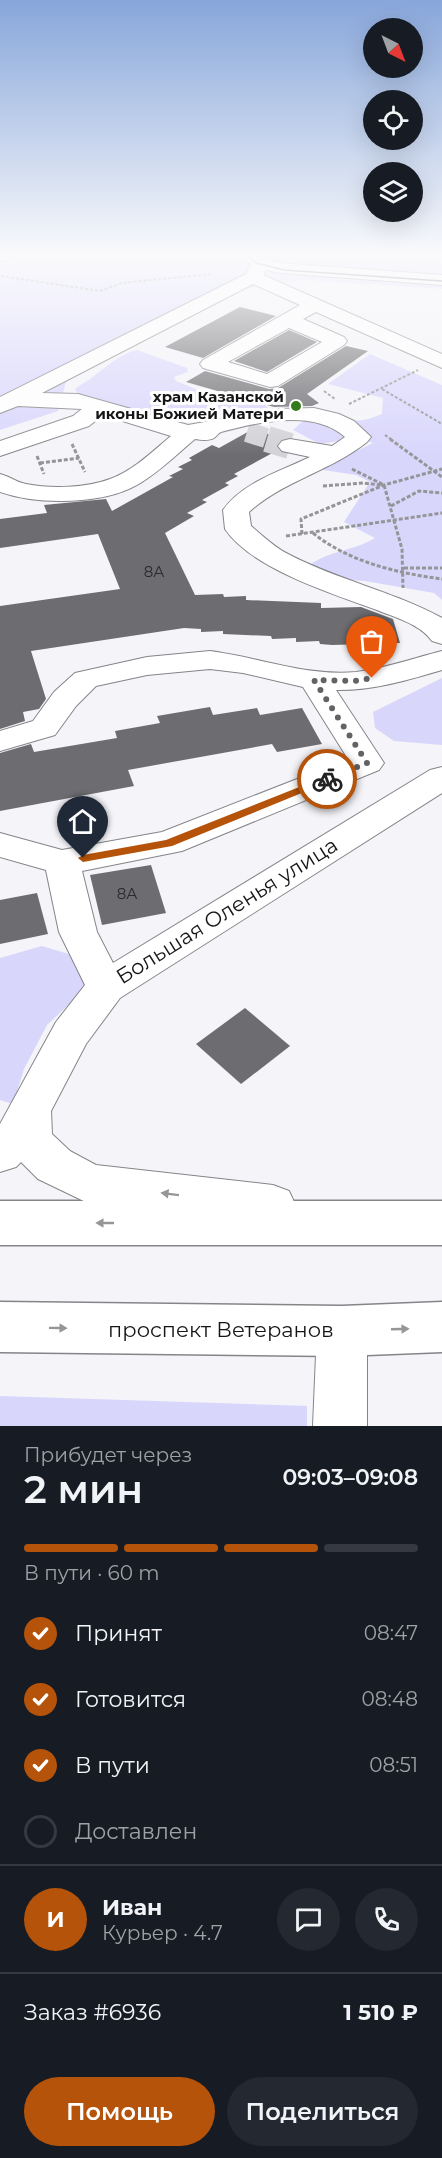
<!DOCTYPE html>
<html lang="ru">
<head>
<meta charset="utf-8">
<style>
	:root { --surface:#171b24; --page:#242831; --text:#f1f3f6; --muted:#9ea1a6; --line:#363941; --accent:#b45309 }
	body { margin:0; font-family:Montserrat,sans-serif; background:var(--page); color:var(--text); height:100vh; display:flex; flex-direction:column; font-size:22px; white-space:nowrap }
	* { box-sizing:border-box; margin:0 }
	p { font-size:20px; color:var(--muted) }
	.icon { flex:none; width:33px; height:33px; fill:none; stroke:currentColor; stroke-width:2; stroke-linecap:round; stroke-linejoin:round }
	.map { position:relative; height:1426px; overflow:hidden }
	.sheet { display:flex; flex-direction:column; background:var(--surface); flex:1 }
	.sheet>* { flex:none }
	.needle { width:39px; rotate:138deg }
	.controls { position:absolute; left:363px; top:18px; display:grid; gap:12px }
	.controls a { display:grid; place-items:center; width:60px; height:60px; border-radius:50%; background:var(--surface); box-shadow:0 6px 24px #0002; font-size:30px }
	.pin { position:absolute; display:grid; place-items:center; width:51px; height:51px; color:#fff; margin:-62px -26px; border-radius:50% 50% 50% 0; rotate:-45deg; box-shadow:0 0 6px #0007 }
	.pin .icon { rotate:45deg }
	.courier { position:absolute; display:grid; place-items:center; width:60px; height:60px; margin:-30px; border:4px solid #b45309; border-radius:50%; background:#fff; color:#222; box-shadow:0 2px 8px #0007 }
	.headline em { font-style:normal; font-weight:600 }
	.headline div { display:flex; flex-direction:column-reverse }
	.headline { display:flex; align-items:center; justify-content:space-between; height:102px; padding:0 24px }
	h1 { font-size:39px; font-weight:600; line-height:45px }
	.bar { display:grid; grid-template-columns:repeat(4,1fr); gap:9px 6px; align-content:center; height:72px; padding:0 24px }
	.bar i { height:8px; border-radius:4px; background:var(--line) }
	.bar .current { background:var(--accent) }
	.bar p { grid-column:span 4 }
	.line { display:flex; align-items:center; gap:15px; padding:0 24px; border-top:2px solid var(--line) }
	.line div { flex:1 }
	.round { display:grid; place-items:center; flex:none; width:63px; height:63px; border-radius:32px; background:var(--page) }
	ol { padding:0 24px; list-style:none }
	li { display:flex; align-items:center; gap:18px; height:66px }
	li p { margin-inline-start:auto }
	li .icon { padding:6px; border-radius:50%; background:var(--accent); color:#fff; stroke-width:4 }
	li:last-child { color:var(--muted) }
	li i { width:33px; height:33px; border:3px solid var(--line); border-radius:50% }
	.primary-button { display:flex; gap:12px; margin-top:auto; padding:12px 24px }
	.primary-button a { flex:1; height:69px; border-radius:36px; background:var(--accent); color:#fff; font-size:24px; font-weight:600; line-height:69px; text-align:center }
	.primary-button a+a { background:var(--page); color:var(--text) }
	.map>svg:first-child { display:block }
	.green { fill:#d9d6fc }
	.building { fill:#6d6d71 }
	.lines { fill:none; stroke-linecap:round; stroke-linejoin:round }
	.minor-tunnel-far1 { stroke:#d3d3d7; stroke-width:20; stroke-dasharray:20 10; stroke-linecap:butt }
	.minor-tunnel { stroke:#d3d3d7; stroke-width:26; stroke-dasharray:26 14; stroke-linecap:butt }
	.minor-casing { stroke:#858589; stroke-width:2 }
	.major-casing { stroke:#858589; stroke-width:3 }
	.path-far1 { stroke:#959598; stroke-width:2; stroke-dasharray:3 2; stroke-linecap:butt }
	.path { stroke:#959598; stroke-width:3; stroke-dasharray:4 2; stroke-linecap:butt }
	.minor { fill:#fff; fill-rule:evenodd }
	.major { fill:#fff; fill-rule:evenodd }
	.tram { stroke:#39393b; stroke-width:1.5 }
	.oneway { fill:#969697 }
	.route { fill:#b45309 }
	.done { stroke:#636366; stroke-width:6; stroke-dasharray:0 10.8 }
	.poi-dot { fill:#367a1b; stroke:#fff; stroke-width:2 }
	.labels { text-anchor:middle; stroke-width:6; stroke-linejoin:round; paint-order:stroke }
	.far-poi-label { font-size:15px; font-weight:bold; fill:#151517; stroke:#fff; text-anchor:end }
	.number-label { font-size:15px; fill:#2b2b2e }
	.near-street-label { font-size:21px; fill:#151517; stroke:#fff }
</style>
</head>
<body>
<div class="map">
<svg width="442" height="1426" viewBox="0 0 442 1426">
	<rect width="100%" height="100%" fill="#f4f4f9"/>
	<g class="green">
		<polygon points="0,255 442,255 442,289 305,280 242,289 66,382 58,411 0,430"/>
		<path d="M137,350L187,368L188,372L174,377L176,381L220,399L265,405L272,413L240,414L206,422L166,419L84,398L77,393L75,389C82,383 89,381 95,375C109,365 120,354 137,350Z"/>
		<path d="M370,354L442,385V600L434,593L365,581L317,578L307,567C328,550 352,552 375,538L344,522L370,482L356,475L317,469L326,461L346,456L373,443L356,438L320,444L293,430L302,422L337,414C353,424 365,421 382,414L383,398L328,384Z"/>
		<polygon points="442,678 442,745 394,741 375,728 373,712"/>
		<polygon points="42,946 72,955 86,977 84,990 47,1025 24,1069 13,1104 0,1100 0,958"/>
		<polygon points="0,1396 307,1406 307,1426 0,1426"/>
	</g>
	<g class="building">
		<polygon points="240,307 276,316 203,358 165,347"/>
		<polygon points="289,330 317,342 267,372 234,361"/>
		<polygon points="346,346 368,351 307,394 319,403 312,406 274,407 186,382 205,371 269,389 278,388"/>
		<polygon points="253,429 283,439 276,445 278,450 234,474 238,476 225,483 229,485 202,500 207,502 187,513 194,516 165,533 195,595 223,594 224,597 246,596 246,600 321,603 321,608 361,607 393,619 400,643 332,645 320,644 319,641 296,642 296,638 272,639 271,636 223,634 223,631 201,632 201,629 184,628 31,651 46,699 39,709 23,712 25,721 0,729 0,606 120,589 98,534 0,548 0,519 47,513 44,505 106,499 112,511 173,477 169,476 183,469 178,467 192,460 189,458 212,445 219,448"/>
		<polygon points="210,707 213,715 257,708 260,715 302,708 322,744 277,752 272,744 128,770 134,786 0,811 0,753 31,744 34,752 117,738 115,731 160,723 157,716"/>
		<polygon points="151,865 166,913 102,925 90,875"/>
		<polygon points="37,893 48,934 0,944 0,900"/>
		<polygon points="245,1008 290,1046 241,1084 196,1044"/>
	</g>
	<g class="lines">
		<polyline class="minor-tunnel-far1" points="247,432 272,440"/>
		<polyline class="minor-tunnel" points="267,439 290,446"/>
		<g class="minor-casing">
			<g id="minor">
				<polygon points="0,255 10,255 6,260 0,261"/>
				<path d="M241,255C259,255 265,259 281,263L442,275V285L281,273L266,270L263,275L442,354V368L316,312L303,319L344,337L347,341L344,345L278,386L270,387L203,368L200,364L203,360L300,305L253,284L42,393L78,394L188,425L277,409L314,408L339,414L354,421L371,437L367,442C331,471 283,481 249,512L251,526C262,535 274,547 288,554C337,580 393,591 442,618V644L432,641C420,624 396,618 377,610C333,594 252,569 225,529L223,510C243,482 281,471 310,457L282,451L278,446L282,441L290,439L332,446L345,437C313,409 258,422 221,432C218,433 217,436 214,438C209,441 201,440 195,439C176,455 158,473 137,485C102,505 37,505 0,492V474C9,476 16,482 26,484C51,489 86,488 110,479C133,471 153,451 171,436L103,415L89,426L0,456V441L73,416L82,409L18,406L0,413V397L246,274L251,264ZM289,328L322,342L267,374L228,362Z"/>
				<path d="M210,651C258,657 308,677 356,672C386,668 414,658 442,651V670C408,680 372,691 336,690L384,763L379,770L182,851L82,871L97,932L113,963L430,770L442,767V793L120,998L86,1044L51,1111L52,1134L70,1151L96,1165L273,1185L289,1191L296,1206L289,1221L273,1227L90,1204L38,1179L21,1162L16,1167L0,1172V1124L56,1022L85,985L59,932L46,870L0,857V833L62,850L162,832L348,759L303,687L243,673L210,669L147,675L96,686L76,706L55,735L0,751V731L33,721L54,692L75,673L147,657Z"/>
				<polygon points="342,1307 360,1314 367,1331 367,1426 313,1426 317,1331 324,1314"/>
			</g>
		</g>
		<g class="major-casing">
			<g id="major">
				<rect x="0" y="1201" width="442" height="44"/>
				<polygon points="0,1302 342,1306 442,1302 442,1352 342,1356 0,1352"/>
			</g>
		</g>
		<g class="path-far1">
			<polyline points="1,276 100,291 122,283 212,274"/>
			<polyline points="382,389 442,424"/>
			<polyline points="324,391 335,399"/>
			<polyline points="349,404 418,370"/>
			<polyline points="385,435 392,440"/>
		</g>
		<g class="path">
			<polyline points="390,439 442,477"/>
			<polyline points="72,444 85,472"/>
			<polyline points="37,456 44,474"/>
			<polyline points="40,463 79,458"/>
			<polyline points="352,469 384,485 402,549 403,588"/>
			<polyline points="323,486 363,483 381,485"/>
			<polyline points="391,506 419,491 442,493"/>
			<path d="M313,533C349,562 397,573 442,579"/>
			<polyline points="302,534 301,519 384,485 442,469"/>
			<polyline points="286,536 442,513"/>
			<polyline points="404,568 442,568"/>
		</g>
		<use href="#minor" class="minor"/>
		<use href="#major" class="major"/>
		<polyline class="tram" points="247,255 256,263 284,270 442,281"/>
	</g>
	<defs><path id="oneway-solid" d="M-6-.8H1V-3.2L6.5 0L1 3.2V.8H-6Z" transform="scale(1.5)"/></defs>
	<g class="oneway">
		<use href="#oneway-solid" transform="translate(170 1194) rotate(-173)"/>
		<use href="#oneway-solid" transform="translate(105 1223) rotate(180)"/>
		<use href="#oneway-solid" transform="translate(58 1328) rotate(1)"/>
		<use href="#oneway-solid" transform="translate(400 1329) rotate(-2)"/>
	</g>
	<linearGradient id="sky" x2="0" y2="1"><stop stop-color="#87a6da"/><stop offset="0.56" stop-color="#fafafc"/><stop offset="1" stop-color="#fafafc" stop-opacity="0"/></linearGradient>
	<rect width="442" height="455" fill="url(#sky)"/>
	<polygon class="route" points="327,776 332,779 331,781 172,846 83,862 78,858 83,855 166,840"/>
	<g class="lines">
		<polyline class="done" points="327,779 367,763 314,680 355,681 372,678"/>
	</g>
	<circle class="poi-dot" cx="296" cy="406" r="6"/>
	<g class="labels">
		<g class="far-poi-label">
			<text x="284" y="402">храм Казанской<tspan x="284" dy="17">иконы Божией Матери</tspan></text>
		</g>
		<g class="number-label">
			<text x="154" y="577">8А</text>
			<text x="127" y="899">8А</text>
		</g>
		<g class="near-street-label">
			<text transform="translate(227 911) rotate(-32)" y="7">Большая Оленья улица</text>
			<text x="221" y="1337">проспект Ветеранов</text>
		</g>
	</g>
</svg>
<div class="controls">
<a><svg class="needle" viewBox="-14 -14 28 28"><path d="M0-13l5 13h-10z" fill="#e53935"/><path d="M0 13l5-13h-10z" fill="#9ea1a6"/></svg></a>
<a><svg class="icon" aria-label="locate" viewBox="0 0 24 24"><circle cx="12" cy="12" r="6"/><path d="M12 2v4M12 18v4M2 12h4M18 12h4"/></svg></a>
<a><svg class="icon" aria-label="layers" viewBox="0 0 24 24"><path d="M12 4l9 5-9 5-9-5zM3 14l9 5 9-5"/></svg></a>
</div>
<div class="pin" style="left:372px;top:678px;background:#ea580c"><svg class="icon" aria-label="bag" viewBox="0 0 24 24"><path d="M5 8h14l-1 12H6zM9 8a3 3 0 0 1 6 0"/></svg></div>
<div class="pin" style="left:83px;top:858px;background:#1f2937"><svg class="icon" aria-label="home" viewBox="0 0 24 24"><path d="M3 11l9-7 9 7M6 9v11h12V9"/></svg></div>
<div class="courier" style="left:327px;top:779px"><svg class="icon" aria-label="bike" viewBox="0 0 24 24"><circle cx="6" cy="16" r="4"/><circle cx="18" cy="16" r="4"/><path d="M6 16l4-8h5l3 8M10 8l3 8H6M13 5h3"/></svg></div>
</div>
<section class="sheet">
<div class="headline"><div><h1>2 мин</h1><p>Прибудет через</p></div><em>09:03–09:08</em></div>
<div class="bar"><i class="current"></i><i class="current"></i><i class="current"></i><i></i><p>В пути · 60 m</p></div>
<ol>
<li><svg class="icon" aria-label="check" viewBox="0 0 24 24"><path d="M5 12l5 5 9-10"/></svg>Принят<p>08:47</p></li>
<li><svg class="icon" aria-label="check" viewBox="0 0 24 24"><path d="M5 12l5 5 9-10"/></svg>Готовится<p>08:48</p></li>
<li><svg class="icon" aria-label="check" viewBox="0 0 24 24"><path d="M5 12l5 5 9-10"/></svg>В пути<p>08:51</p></li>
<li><i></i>Доставлен</li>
</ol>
<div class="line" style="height:108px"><b class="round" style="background:var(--accent);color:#fff">И</b><div><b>Иван</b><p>Курьер · 4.7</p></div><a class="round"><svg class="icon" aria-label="chat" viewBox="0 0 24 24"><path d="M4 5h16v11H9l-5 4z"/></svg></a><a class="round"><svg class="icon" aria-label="phone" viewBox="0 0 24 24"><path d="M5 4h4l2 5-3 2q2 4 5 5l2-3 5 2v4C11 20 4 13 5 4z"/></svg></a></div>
<div class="line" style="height:78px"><div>Заказ #6936</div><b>1 510 ₽</b></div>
<div class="primary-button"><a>Помощь</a><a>Поделиться</a></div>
</section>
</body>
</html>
